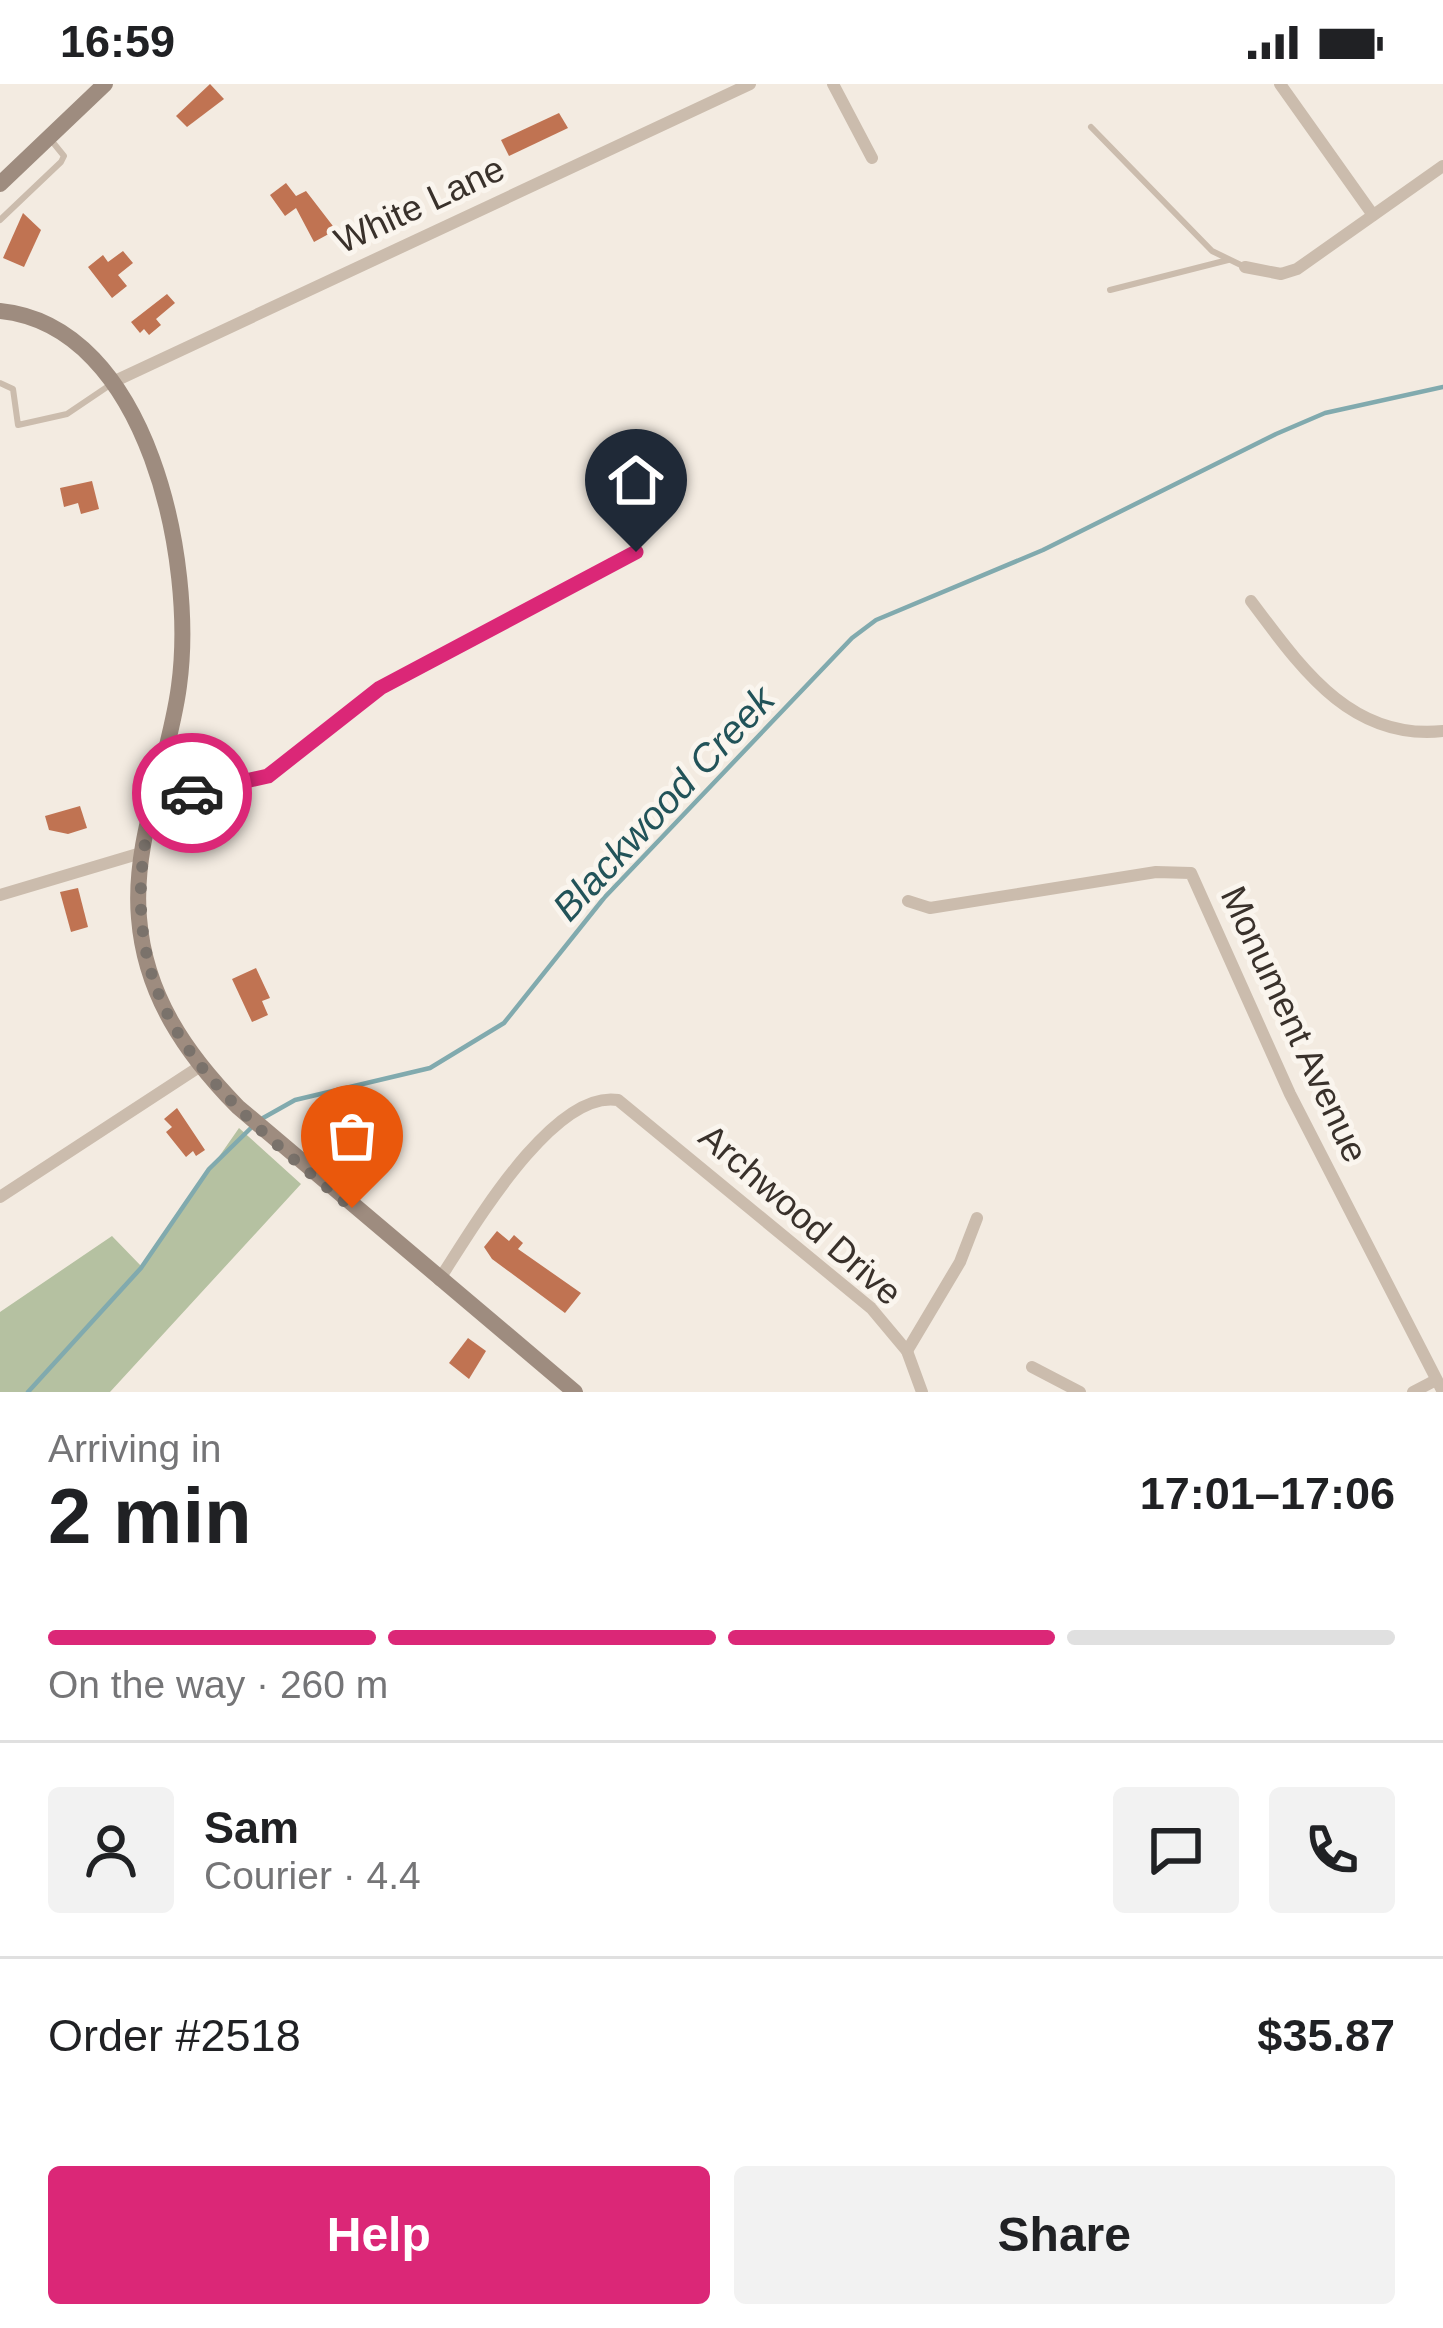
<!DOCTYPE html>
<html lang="en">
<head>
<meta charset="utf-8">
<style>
	:root { --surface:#fff; --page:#f2f2f2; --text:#202124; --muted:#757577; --line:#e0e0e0; --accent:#db2777 }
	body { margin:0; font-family:Helvetica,sans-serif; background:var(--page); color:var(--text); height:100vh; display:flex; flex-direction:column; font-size:45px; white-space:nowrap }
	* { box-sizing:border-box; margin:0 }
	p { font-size:39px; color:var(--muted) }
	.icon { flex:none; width:66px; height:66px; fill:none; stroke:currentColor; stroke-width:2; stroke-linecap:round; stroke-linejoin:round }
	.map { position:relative; height:1308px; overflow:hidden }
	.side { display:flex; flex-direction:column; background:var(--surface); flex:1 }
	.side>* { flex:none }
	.pin { position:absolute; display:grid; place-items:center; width:102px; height:102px; color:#fff; margin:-123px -51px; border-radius:50% 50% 50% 0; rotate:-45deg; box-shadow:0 0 12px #0007 }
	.pin .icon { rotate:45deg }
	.courier { position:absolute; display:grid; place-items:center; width:120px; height:120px; margin:-60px; border:9px solid #db2777; border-radius:50%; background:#fff; color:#222; box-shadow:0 3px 15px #0007 }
	.summary em { font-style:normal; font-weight:600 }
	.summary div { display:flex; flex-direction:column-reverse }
	.summary { display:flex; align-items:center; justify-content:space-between; height:204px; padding:0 48px }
	h1 { font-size:78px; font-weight:600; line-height:90px }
	.bar { display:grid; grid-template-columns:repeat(4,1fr); gap:18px 12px; align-content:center; height:144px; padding:0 48px }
	.bar i { height:15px; border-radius:9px; background:var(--line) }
	.bar .selected { background:var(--accent) }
	.bar p { grid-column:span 4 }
	.line { display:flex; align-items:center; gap:30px; padding:0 48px; border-top:3px solid var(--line) }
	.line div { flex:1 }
	.round { display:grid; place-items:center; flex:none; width:126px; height:126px; border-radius:12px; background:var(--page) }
	.action { display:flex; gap:24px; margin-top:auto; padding:24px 48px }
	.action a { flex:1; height:138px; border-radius:12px; background:var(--accent); color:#fff; font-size:48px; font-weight:600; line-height:138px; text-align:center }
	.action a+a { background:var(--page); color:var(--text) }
	.status { display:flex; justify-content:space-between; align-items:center; height:84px; padding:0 60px; background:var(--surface); direction:ltr }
	.status svg { height:33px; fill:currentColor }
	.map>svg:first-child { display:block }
	.green { fill:#b5c1a1 }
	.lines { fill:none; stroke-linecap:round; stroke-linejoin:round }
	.stream { stroke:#81aaae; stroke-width:4.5 }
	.building { fill:#c07352 }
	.lane { stroke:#cbbcad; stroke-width:6 }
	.street { stroke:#cbbcad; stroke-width:12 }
	.secondary { stroke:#9e8c7f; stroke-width:16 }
	.done { stroke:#7a726b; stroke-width:12; stroke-dasharray:0 21.6 }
	.route { stroke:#db2777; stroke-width:15 }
	.labels { text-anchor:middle; stroke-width:10; stroke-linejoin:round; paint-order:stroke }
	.street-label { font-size:36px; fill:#39312b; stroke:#faf5ee }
	.water-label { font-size:39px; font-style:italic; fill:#225359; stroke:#faf5ee }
</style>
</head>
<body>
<div class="status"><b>16:59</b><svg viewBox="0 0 49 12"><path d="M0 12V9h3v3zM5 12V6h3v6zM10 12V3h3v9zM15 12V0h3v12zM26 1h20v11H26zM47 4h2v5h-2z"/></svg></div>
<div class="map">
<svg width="1443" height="1308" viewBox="0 0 1443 1308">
	<rect width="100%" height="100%" fill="#f3ebe1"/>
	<polygon class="green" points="239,1044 301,1100 110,1308 0,1308 0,1228 112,1152 142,1183"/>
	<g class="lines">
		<g class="stream">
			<polyline points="263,1034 295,1016 430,984 504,939 604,814 852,554 876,536 1043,466 1276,350 1325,329 1443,303"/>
			<polyline points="28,1308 141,1184 209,1085 254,1041"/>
		</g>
	</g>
	<g class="building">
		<polygon points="210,0 224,15 187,43 176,32"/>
		<polygon points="559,29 568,44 509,72 501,56"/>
		<polygon points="286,99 296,112 306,107 336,146 314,158 296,124 285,132 270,111"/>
		<polygon points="23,129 41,146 24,183 3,174"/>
		<polygon points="123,167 133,179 118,191 127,202 112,214 88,183 103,171 108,178"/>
		<polygon points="167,210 175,219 156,235 161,241 149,251 144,245 140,249 131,238"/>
		<polygon points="92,397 99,425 81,430 78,419 64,423 60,404"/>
		<polygon points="80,722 87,744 68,750 49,746 45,732"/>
		<polygon points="78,804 88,843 71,848 60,808"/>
		<polygon points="256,884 270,914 262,917 268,931 252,938 232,895"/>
		<polygon points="177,1024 205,1066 196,1072 193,1067 186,1073 166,1048 172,1043 164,1035"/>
		<polygon points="497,1147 509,1157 514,1151 523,1159 518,1165 581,1209 565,1229 492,1175 484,1163"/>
		<polygon points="468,1254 486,1267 469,1295 449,1279"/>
	</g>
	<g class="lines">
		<g class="lane">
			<polyline points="1091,43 1212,167 1245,183"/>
			<polyline points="0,136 61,78 64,72 51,56"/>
			<polyline points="1110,206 1228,176"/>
			<polyline points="0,299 13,305 18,341 67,330 107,303"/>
		</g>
		<g class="street">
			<polyline points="833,0 872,74"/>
			<polyline points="1280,0 1373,131"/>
			<polyline points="1245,183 1281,190 1297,185 1443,82"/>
			<polyline points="115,297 750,0"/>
			<path d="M1251,517C1300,582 1350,657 1443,647"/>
			<polyline points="154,714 268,692 380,605 636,468"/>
			<polyline points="0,811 141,769"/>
			<polyline points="908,817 930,824 1156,788 1191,789 1290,1010 1443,1308"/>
			<polyline points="0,1113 199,983"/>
			<path d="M439,1196C470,1149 552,1005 618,1016L871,1224L907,1267L922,1308"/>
			<polyline points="907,1267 960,1178 977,1134"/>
			<polyline points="1032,1283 1080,1308"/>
			<polyline points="1413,1308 1436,1296"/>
		</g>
		<g class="secondary">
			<polyline points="0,100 105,0"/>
			<path d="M0,227C149,242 196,479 179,602C169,679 132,755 139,834C145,911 186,970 238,1023L575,1308"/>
		</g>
	</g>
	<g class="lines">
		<path class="done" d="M192,709L154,714C103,920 206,1003 352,1124"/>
		<polyline class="route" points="192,709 268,692 380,604 636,468"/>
	</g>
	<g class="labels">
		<g class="street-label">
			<text transform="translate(419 120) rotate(-25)" y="13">White Lane</text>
			<text transform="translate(1295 940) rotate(65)" y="13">Monument Avenue</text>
			<text transform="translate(801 1130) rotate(41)" y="13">Archwood Drive</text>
		</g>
		<g class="water-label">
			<text transform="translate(663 719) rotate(-47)" y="14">Blackwood Creek</text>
		</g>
	</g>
</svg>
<div class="pin" style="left:352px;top:1124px;background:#ea580c"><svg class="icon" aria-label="bag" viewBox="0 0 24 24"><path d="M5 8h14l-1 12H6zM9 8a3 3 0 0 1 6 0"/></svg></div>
<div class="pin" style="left:636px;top:468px;background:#1f2937"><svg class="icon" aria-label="home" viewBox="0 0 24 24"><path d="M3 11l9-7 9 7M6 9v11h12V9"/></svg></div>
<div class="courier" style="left:192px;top:709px"><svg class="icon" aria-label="car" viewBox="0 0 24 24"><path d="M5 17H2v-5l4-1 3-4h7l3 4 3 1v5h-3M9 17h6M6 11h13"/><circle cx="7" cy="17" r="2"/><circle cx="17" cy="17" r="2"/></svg></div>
</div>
<section class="side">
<div class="summary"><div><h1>2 min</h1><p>Arriving in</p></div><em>17:01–17:06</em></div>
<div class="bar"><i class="selected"></i><i class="selected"></i><i class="selected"></i><i></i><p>On the way · 260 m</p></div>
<div class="line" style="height:216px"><a class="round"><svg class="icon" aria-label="person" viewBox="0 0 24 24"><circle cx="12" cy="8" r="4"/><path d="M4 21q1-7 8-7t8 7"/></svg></a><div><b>Sam</b><p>Courier · 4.4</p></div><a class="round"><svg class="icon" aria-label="chat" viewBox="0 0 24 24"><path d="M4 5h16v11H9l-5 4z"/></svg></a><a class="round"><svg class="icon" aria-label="phone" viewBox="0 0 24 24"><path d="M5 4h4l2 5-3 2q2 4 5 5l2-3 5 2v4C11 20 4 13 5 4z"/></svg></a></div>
<div class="line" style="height:156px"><div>Order #2518</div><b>$35.87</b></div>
<div class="action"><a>Help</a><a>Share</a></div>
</section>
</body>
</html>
